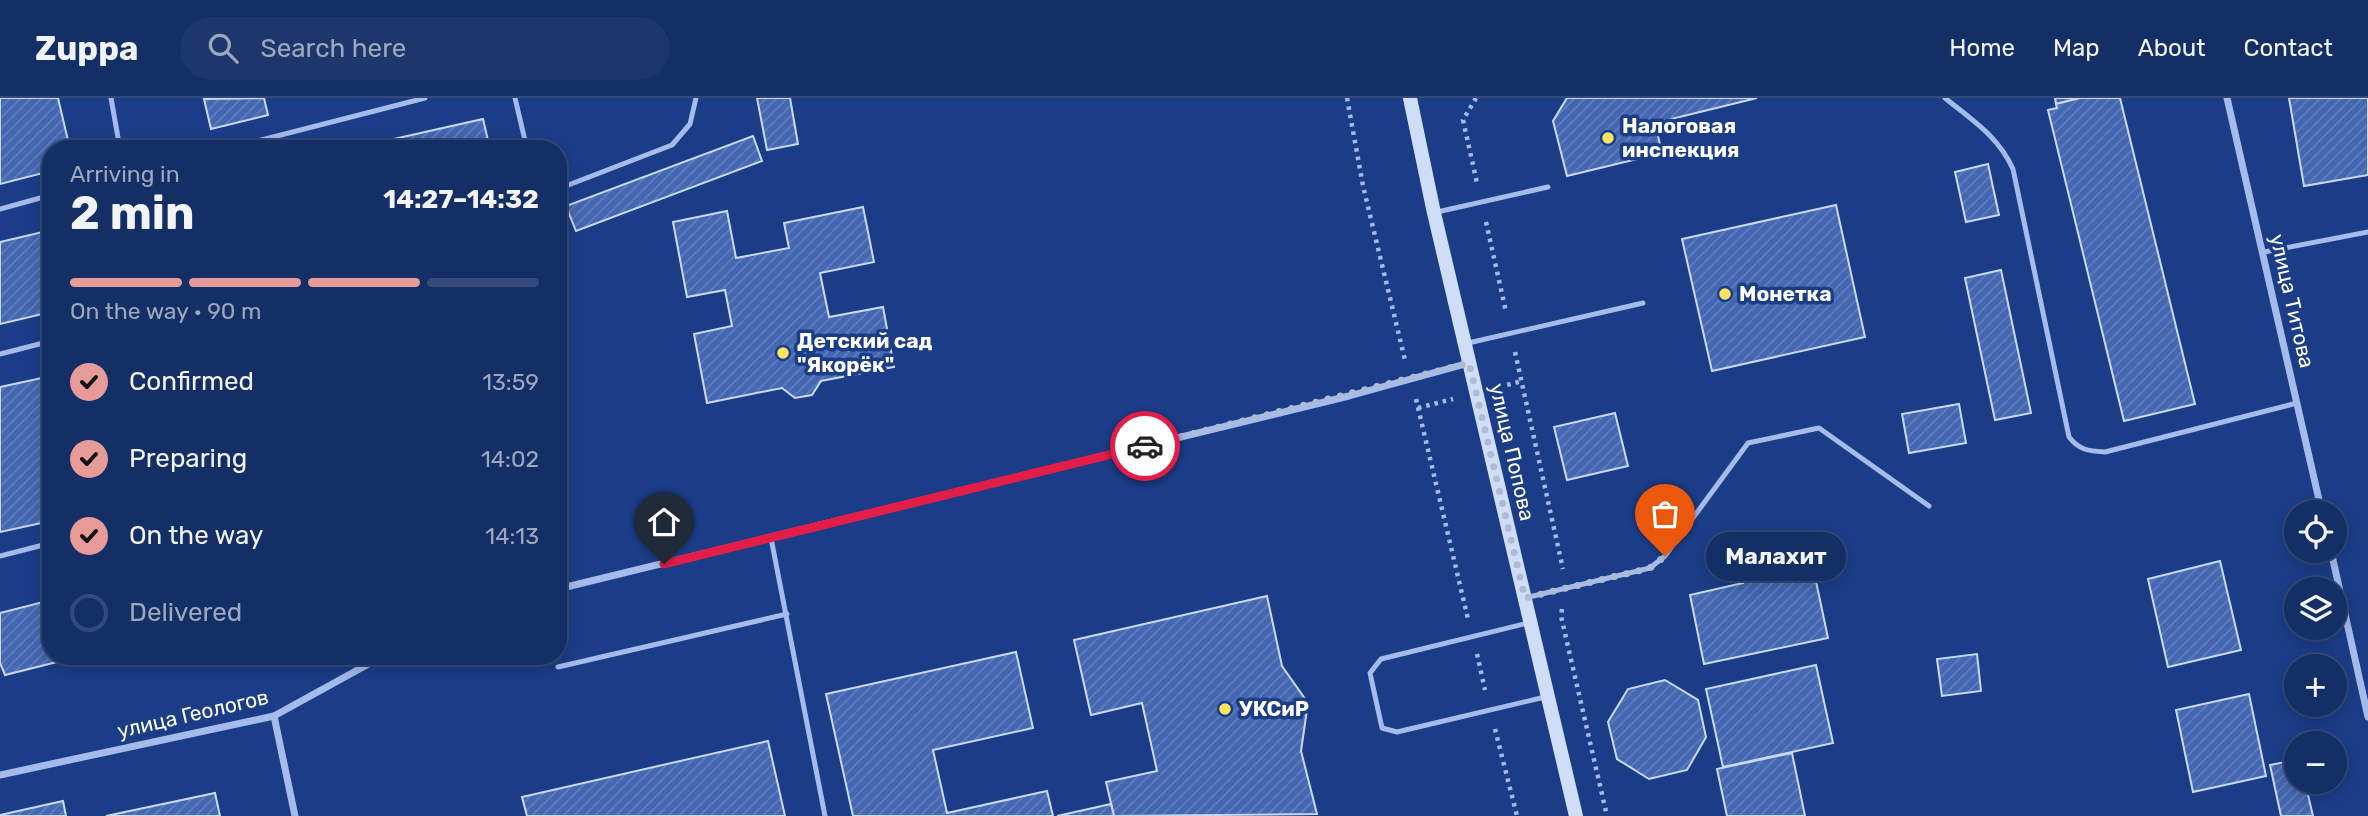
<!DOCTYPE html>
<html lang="en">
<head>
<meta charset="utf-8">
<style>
	:root { --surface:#142e66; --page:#1d366c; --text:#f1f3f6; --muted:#9da8bf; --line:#334a7a; --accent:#e69b98 }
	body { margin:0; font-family:Rubik,sans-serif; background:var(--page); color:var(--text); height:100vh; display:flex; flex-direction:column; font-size:26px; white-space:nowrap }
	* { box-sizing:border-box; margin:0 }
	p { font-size:23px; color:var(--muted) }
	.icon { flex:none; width:38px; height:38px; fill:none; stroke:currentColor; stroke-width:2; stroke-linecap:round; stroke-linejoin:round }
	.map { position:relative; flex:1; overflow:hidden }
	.side { position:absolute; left:42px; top:42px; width:525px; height:525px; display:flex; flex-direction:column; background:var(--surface); border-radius:28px; box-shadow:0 4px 18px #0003,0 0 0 2px var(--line) }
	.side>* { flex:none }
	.buttons { position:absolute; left:2284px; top:402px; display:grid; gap:14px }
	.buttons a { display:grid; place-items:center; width:63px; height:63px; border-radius:50%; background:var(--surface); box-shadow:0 4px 18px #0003,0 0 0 2px var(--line); font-size:35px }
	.pin { position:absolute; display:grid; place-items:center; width:60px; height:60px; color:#fff; margin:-72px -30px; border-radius:50% 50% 50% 0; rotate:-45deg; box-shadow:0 0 7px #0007 }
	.pin .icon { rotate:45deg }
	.courier { position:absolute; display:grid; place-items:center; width:70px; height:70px; margin:-35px; border:5px solid #e11d48; border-radius:50%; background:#fff; color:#222; box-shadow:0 2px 9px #0007 }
	.bubble { position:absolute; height:49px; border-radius:24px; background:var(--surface); box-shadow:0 4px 18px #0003,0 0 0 2px var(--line); font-size:23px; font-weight:700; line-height:49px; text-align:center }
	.headline em { font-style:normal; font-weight:700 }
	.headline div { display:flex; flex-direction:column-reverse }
	.headline { display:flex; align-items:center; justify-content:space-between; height:119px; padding:0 28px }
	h1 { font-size:46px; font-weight:700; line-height:52px }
	.bar { display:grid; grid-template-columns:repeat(4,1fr); gap:10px 7px; align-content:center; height:84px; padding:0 28px }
	.bar i { height:9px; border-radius:5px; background:var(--line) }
	.bar .current { background:var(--accent) }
	.bar p { grid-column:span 4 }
	ol { padding:0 28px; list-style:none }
	li { display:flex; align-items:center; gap:21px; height:77px }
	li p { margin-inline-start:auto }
	li .icon { padding:7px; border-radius:50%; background:var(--accent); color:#111; stroke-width:4 }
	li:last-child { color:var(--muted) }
	li i { width:38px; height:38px; border:4px solid var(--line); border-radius:50% }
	header { display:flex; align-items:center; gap:42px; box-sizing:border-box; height:98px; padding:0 35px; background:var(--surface); border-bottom:2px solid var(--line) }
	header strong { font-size:33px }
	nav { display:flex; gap:38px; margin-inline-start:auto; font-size:24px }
	.search { width:490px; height:63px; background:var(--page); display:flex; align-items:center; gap:18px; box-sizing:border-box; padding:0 24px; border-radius:38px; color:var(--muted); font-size:26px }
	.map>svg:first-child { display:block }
	.building { fill:url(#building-hatch); stroke:#c9d9f9; stroke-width:2 }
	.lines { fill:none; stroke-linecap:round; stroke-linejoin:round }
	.path { stroke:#a4bbec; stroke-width:4.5; stroke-dasharray:3.5 5; stroke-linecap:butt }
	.service { stroke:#a4bbec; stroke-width:5 }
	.minor { stroke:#a4bbec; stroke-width:7 }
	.secondary { stroke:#d0ddf9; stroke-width:14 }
	.done { stroke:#afbbd5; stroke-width:7; stroke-dasharray:0 12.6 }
	.route { stroke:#e11d48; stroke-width:9 }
	.poi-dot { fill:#fde461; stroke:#1b3d88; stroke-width:2.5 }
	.labels { text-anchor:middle; stroke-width:7; stroke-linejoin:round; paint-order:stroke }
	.poi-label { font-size:21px; font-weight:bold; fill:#fff; stroke:#1b3d88; text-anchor:start }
	.street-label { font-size:21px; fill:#fff; stroke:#1b3d88 }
</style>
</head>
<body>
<header>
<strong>Zuppa</strong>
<div class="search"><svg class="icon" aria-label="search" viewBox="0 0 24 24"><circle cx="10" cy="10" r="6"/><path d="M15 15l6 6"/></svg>Search here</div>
<nav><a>Home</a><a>Map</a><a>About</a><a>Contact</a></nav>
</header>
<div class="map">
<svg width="2368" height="718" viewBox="0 0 2368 718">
	<defs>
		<pattern id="building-hatch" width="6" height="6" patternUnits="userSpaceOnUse" patternTransform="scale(1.75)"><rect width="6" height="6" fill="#4467b1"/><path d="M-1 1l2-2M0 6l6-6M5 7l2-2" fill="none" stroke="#607ebd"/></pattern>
	</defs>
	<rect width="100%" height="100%" fill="#1b3d88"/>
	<g class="building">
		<polygon points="0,0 58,0 70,51 51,51 51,73 0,86"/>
		<polygon points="264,0 268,17 211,31 204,1"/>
		<polygon points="757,0 790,0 798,46 767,52"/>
		<polygon points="1567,0 1757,0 1655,25 1662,55 1567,78 1553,23"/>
		<polygon points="2055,0 2080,0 2056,6"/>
		<polygon points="2080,0 2120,0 2195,306 2124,323 2048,12 2057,10 2056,6"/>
		<polygon points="2289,0 2368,0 2368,77 2304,88"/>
		<polygon points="483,21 490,51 349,51"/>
		<polygon points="753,38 762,63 576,133 566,108"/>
		<polygon points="1988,66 1999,117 1966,124 1955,74"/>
		<polygon points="1836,107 1865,239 1712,273 1682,141"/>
		<polygon points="863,109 874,164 820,175 829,219 883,209 894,269 821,283 812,297 795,300 782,290 707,305 694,236 732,228 725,192 687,199 673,124 727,113 736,160 789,150 784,125"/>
		<polygon points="51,132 51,214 0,226 0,144"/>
		<polygon points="2001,172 2031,315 1995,322 1965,180"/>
		<polygon points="51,278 51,423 0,434 0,289"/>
		<polygon points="1959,306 1966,345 1909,355 1902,316"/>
		<polygon points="1615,315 1628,368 1567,382 1554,329"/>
		<polygon points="1806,436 1828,540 1704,566 1690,497 1743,485 1736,451"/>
		<polygon points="2220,463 2241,552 2168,569 2148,481"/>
		<polygon points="1267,498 1282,568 1308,605 1301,653 1317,716 1114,718 1106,684 1157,673 1142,605 1091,617 1074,542"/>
		<polygon points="51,502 51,558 81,558 5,577 0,565 0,515"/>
		<polygon points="1016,554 1033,630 933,652 947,715 1047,693 1053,718 853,718 826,596"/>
		<polygon points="1977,556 1981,593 1942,598 1937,561"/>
		<polygon points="1816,567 1833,645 1723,669 1706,591"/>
		<polygon points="1665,582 1698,602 1706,639 1687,672 1649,681 1617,661 1608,624 1628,591"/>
		<polygon points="2249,596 2266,678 2193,694 2176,612"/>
		<polygon points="768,643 785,718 527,718 522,699"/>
		<polygon points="1792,655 1805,718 1727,718 1717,671"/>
		<polygon points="2296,662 2296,684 2305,684 2313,718 2281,718 2270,667"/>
		<polygon points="215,695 220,718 106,718"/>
		<polygon points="63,703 66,718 0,718 0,717"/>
		<polygon points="1111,706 1114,718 1057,718"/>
	</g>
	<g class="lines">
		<g class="path">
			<polyline points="1347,0 1363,88 1405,262"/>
			<polyline points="1476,0 1463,22 1477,85"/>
			<polyline points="1486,124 1506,214"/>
			<polyline points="1515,254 1563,471"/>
			<polyline points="1499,289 1522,283"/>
			<polyline points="1416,301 1468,521"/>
			<polyline points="1418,310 1453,301"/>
			<polyline points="1562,511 1561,518 1607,718"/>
			<polyline points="1477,556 1485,592"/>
			<polyline points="1495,631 1517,718"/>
		</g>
		<g class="service">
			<polyline points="111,0 120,51"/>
			<polyline points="515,0 527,51"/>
			<path d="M1945,0C1972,22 1998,38 2013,71L2069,339C2079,352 2088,353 2105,354L2297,305"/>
			<polyline points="226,51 425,0"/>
			<polyline points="558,91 672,47 690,26 696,0"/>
			<polyline points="0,111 51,97"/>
			<polyline points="1437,114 1548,89"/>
			<polyline points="2264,154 2368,134"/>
			<polyline points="1468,245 1643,205"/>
			<polyline points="0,256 51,243"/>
			<polyline points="771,440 825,718"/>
			<polyline points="0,458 51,445"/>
			<polyline points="1525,500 1650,470 1665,458 1748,345 1819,330 1929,408"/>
			<polyline points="1528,525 1381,561 1370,575 1382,630 1397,634 1545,599"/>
			<polyline points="558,569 787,516"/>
		</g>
		<g class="minor">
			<polyline points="2227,0 2322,415"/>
			<polyline points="2331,453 2368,619"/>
			<polyline points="558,491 1349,298 1469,265"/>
			<polyline points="274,618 295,718"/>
			<polyline points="0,677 274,618 383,558"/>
		</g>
		<polyline class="secondary" points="1410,0 1434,115 1576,718"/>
	</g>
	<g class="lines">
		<polyline class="done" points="1145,348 1469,265 1525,500 1650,470 1665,458"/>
		<polyline class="route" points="664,466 1145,348"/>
	</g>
	<g class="poi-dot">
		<circle cx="1608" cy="40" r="7"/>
		<circle cx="1725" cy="196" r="7"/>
		<circle cx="783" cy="255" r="7"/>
		<circle cx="1225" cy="611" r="7"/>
	</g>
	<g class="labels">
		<g class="poi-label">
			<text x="1622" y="35">Налоговая<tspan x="1622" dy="24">инспекция</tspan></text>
			<text x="1739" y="203">Монетка</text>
			<text x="797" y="250">Детский сад<tspan x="797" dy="24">"Якорёк"</tspan></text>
			<text x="1239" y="618">УКСиР</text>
		</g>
		<g class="street-label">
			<text transform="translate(2292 203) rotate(77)" y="7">улица Титова</text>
			<text transform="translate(1512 354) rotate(77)" y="7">улица Попова</text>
			<text transform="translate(193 616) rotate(-13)" y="7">улица Геологов</text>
		</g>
	</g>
</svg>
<div class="buttons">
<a><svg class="icon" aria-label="locate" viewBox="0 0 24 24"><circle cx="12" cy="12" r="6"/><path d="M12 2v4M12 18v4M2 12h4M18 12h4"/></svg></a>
<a><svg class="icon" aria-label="layers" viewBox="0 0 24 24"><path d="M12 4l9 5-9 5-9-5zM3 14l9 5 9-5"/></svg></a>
<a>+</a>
<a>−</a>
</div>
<div class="pin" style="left:1665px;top:458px;background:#ea580c"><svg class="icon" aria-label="bag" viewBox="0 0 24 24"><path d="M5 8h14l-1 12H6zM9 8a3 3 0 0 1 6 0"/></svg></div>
<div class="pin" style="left:664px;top:466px;background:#1f2937"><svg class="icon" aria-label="home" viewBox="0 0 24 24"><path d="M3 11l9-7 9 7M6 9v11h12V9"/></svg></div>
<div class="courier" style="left:1145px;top:348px"><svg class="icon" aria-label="car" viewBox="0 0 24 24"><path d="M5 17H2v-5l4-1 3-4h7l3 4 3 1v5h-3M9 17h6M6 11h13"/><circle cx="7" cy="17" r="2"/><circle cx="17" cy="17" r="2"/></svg></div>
<div class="bubble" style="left:1706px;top:434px;width:140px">Малахит</div>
<section class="side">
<div class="headline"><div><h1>2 min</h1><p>Arriving in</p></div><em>14:27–14:32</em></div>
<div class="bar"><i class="current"></i><i class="current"></i><i class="current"></i><i></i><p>On the way · 90 m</p></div>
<ol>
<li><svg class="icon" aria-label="check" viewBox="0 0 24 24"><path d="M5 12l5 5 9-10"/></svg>Confirmed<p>13:59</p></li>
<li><svg class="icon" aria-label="check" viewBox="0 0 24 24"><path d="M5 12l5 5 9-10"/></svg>Preparing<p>14:02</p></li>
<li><svg class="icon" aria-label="check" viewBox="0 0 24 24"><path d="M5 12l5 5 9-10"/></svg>On the way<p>14:13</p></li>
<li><i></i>Delivered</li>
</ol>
</section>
</div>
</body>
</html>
